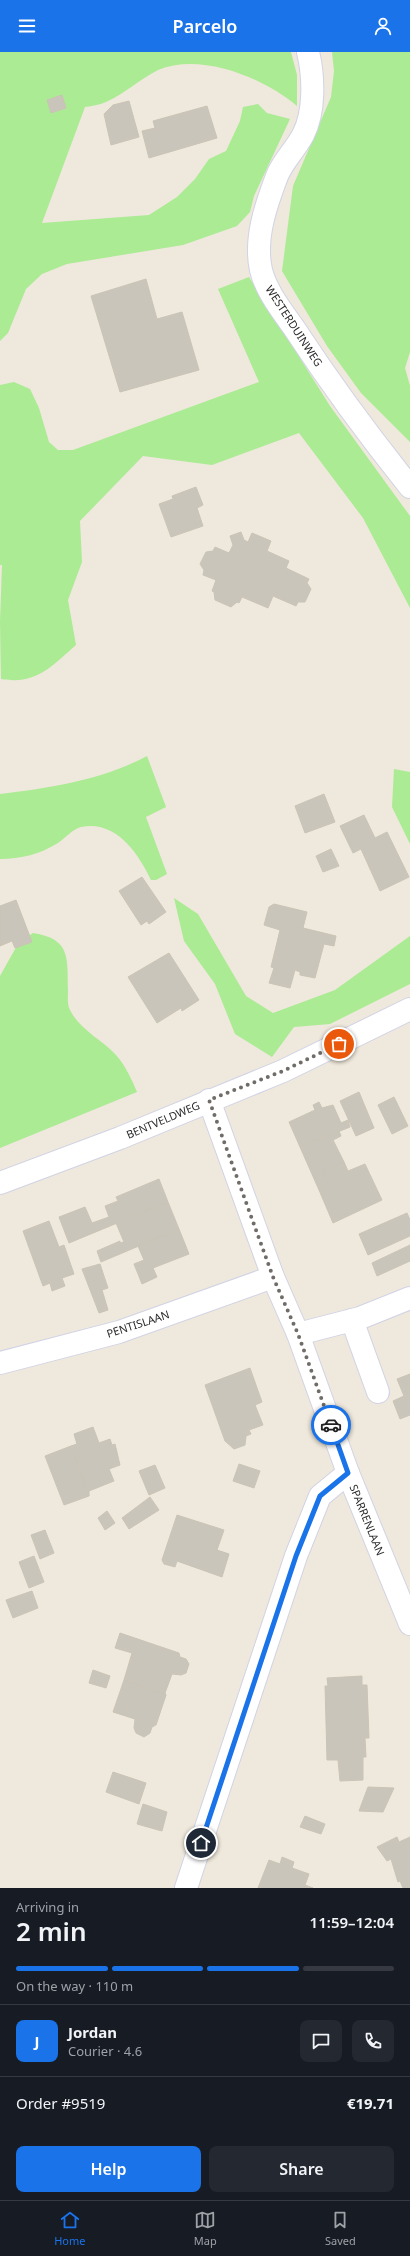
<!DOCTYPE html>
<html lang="en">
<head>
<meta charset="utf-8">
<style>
	:root { --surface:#171b24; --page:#242831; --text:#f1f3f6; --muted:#9ea1a6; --line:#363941; --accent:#1a73e8 }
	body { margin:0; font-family:"Noto Sans",sans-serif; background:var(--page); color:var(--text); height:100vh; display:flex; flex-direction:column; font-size:15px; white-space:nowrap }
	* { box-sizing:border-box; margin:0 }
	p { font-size:13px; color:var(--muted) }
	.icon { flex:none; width:22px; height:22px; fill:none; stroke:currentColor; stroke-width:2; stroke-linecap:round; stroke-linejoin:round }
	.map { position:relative; height:1836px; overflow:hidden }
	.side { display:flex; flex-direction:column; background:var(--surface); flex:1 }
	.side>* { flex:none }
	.pin { position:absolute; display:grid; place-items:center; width:34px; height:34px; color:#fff; margin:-17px; border:2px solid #fff; border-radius:50%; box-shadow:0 1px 4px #0007 }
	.courier { position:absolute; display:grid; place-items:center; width:40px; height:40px; margin:-20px; border:3px solid #1a73e8; border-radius:50%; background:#fff; color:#222; box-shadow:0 1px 5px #0007 }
	.summary em { font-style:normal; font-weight:600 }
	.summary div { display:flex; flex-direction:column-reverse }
	.summary { display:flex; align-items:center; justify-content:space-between; height:68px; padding:0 16px }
	h1 { font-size:26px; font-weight:600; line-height:30px }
	.bar { display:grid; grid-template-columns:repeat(4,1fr); gap:6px 4px; align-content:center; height:48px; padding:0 16px }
	.bar i { height:5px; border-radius:3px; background:var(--line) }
	.bar .current { background:var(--accent) }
	.bar p { grid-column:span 4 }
	.line { display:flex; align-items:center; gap:10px; padding:0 16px; border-top:1px solid var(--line) }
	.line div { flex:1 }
	.round { display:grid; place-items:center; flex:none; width:42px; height:42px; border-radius:8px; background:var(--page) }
	.cta { display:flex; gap:8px; margin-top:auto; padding:8px 16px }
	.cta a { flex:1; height:46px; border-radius:8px; background:var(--accent); color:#fff; font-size:16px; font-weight:600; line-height:46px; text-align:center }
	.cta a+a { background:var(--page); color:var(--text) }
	header { display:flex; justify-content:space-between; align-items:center; height:52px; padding:0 16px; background:var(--accent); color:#fff; font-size:18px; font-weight:600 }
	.dock { display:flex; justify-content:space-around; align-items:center; height:56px; border-top:1px solid var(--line); background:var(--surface); font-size:11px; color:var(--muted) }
	.dock a { display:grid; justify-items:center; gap:2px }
	.dock .current { color:var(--accent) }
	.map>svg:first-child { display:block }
	.green { fill:#aaeb93 }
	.building { fill:#cac5bb; stroke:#cac4b5 }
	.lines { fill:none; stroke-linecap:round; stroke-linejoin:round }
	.minor-casing { stroke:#d1d3e5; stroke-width:24 }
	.minor { stroke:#fff; stroke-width:22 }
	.done { stroke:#706d69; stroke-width:4; stroke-dasharray:0 7.2 }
	.route { stroke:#1a73e8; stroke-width:5 }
	.labels { text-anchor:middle; stroke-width:3; stroke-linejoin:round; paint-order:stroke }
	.street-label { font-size:11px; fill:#2b2b2b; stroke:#fff }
</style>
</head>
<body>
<header><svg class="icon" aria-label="menu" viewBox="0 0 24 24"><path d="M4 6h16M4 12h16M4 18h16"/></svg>Parcelo<svg class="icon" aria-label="person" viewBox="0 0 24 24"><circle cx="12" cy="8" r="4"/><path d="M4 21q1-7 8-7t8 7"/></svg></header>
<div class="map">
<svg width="410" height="1836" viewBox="0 0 410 1836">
	<rect width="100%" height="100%" fill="#efe8dc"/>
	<g class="green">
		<path d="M0,0H291L297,23V54C264,26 201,0 158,18C140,27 124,42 106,50C99,53 92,54 85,55L42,171L149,163L177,145L195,127L209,107L226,99L240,69L243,55L258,52L267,61L290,67L254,144L250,160L237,174L183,193L67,212L42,222L26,237L8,281L0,289Z"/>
		<polygon points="332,0 410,0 410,300 405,316 410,334 410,390 361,341 327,294 282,219 293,134 331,45 334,19"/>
		<path d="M249,225L330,354L410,464V556L363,466L299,381L212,413L143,404L80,469L82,510L68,548L76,593C51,615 36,633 1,627L0,570L2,513H0V333L14,330L30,337L39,356L49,390L58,398H73L259,330L218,237Z"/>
		<path d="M147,704L166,755L146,765L167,822L156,828H151C138,801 116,768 81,775C73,777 65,786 58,791C40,802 21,807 0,807V742C50,736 102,728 147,704Z"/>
		<polygon points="394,717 410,720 410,792 392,755"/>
		<polygon points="174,846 198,862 246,944 273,961 335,938 410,884 410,932 330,972 294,975 272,1005 235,982 215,932 184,889"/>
		<path d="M33,881C72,887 67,907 68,940C68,945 67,953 70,958C80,978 101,987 116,1003C125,1013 132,1028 137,1040L0,1096V924L19,890Z"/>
	</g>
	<g class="building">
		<polygon points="62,43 66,56 51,61 47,48"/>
		<polygon points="129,49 139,85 111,93 104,62 113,53"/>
		<polygon points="207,54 217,86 149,106 142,79 155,76 153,69"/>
		<polygon points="146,227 157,267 182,260 199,318 120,340 91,244"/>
		<polygon points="196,435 203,453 197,456 203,474 171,485 159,452 173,447 172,444"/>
		<polygon points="241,480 244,488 248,490 252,481 271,489 267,499 289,509 286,516 309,527 307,531 311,537 305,550 298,550 296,554 273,544 268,556 242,545 239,551 237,550 231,555 215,548 214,540 212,539 216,528 203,523 204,518 200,512 206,500 213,499 215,495 229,501 233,493 230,484"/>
		<polygon points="324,742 335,770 305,781 295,754"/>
		<polygon points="364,763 375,786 387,780 409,825 380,839 361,797 353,801 340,774"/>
		<polygon points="331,797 339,814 323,820 316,804"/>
		<polygon points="142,825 166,860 149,872 147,869 141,873 119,839"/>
		<polygon points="16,848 32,890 15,896 12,889 0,894 0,854"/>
		<polygon points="274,852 307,860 303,876 336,884 334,894 324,892 315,926 300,923 300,920 295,918 290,936 269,931 274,916 271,915 280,878 264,873 269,855"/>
		<polygon points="169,901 199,948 182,959 181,956 157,971 128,925"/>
		<polygon points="359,1040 374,1076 356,1084 340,1049"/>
		<polygon points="394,1045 408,1074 392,1082 378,1053"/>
		<polygon points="319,1050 322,1056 333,1053 341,1071 348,1068 350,1075 300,1095 289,1070 315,1058 313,1053"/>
		<polygon points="339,1079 341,1084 333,1088 344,1110 323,1120 329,1134 319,1138 300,1095"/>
		<polygon points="344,1110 348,1119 365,1112 382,1148 333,1171 319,1138 329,1134 323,1120"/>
		<polygon points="159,1127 168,1150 69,1191 59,1165 85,1155 92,1171 109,1165 105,1154 118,1149 116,1145"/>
		<polygon points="168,1150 179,1177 101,1210 97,1199 120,1189 120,1191 124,1190 116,1171"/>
		<polygon points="407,1161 410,1168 410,1184 368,1203 359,1182"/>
		<polygon points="49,1169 59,1195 64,1193 74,1222 62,1226 65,1234 52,1239 50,1231 43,1234 23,1179"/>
		<polygon points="179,1177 189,1202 153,1216 157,1225 142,1232 134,1212 144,1208 138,1194"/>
		<polygon points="410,1193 410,1209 377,1224 372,1211"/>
		<polygon points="100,1212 108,1236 102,1238 108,1258 99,1261 82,1217"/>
		<polygon points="250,1316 262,1350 255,1353 263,1373 249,1378 251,1382 246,1384 245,1393 234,1397 225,1389 205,1333"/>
		<polygon points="410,1322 410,1363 400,1367 393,1349 404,1344 397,1327"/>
		<polygon points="93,1375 99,1391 110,1387 112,1393 115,1392 120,1413 109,1417 114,1429 89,1439 89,1444 71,1394 77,1392 74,1382"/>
		<polygon points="71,1394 89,1444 64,1453 45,1404"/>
		<polygon points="239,1412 260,1419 254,1436 233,1429"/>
		<polygon points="155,1413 165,1436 149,1443 139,1419"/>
		<polygon points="150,1445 159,1458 129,1477 122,1466"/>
		<polygon points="107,1459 115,1471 105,1478 98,1466"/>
		<polygon points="177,1463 224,1478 217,1498 229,1502 222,1525 177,1509 175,1515 164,1512 162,1508"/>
		<polygon points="45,1478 54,1501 40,1507 31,1483"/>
		<polygon points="34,1504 44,1530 29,1536 19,1510"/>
		<polygon points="32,1539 38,1556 13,1566 6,1548"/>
		<polygon points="120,1581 179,1601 180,1605 186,1607 189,1612 186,1621 181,1623 172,1622 165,1641 166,1643 124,1628 132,1601 115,1596"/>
		<polygon points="93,1618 110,1624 106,1636 89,1631"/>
		<polygon points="362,1624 362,1633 367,1633 369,1686 365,1686 366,1705 363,1705 363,1728 340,1729 338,1708 327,1708 325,1634 328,1634 327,1626"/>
		<polygon points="124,1628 166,1643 156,1673 152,1675 150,1681 144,1685 136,1681 134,1676 135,1667 113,1660"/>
		<polygon points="113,1720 146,1731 139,1752 106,1740"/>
		<polygon points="368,1735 394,1736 383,1760 359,1759"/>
		<polygon points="143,1752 167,1760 162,1779 137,1772"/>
		<polygon points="305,1764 325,1772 321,1782 300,1775"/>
		<polygon points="397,1785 399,1790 410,1785 410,1836 403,1836 400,1829 398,1830 391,1807 387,1809 377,1795"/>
		<polygon points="282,1805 294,1810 292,1816 309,1822 305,1833 313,1836 258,1836 269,1808 280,1812"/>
	</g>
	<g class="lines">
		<g class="minor-casing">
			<g id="minor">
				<path d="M308,0C314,25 315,60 303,83C295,98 283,109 277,124C266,153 254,187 261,218C266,239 282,259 294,276C330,331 369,384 410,435"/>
				<polyline points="209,1048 273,1225 298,1282 348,1421 410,1572"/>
				<polyline points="0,1131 120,1086 283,1019 410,957"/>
				<polyline points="352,1268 378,1340"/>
				<polyline points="298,1282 360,1266 410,1246"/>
				<polyline points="0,1311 119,1280 273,1225"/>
				<polyline points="186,1836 296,1504 320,1444 348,1421"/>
			</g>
		</g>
		<use href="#minor" class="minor"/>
	</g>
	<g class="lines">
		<polyline class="done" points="331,1373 298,1282 273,1225 209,1048 283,1019 339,992"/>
		<polyline class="route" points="201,1791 296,1504 320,1444 348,1421 331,1373"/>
	</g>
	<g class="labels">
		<g class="street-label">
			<text transform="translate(294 274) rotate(57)" y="4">WESTERDUINWEG</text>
			<text transform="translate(163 1068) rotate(-23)" y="4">BENTVELDWEG</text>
			<text transform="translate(138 1272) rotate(-18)" y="4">PENTISLAAN</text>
			<text transform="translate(367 1468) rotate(68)" y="4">SPARRENLAAN</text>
		</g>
	</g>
</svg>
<div class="pin" style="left:339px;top:992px;background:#ea580c"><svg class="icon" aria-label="bag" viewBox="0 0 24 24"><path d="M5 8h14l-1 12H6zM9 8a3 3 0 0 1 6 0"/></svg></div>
<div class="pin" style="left:201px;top:1791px;background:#1f2937"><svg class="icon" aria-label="home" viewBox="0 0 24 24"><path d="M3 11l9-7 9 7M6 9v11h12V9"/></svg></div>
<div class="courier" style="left:331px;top:1373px"><svg class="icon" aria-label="car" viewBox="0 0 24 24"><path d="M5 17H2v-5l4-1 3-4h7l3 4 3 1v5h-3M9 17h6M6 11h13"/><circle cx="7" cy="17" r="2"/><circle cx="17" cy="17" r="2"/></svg></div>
</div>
<section class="side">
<div class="summary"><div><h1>2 min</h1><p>Arriving in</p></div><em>11:59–12:04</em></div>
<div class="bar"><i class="current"></i><i class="current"></i><i class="current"></i><i></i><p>On the way · 110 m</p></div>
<div class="line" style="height:72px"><b class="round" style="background:var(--accent);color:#fff">J</b><div><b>Jordan</b><p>Courier · 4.6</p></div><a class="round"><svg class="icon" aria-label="chat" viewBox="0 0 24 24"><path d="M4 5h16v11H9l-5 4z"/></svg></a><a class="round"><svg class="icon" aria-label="phone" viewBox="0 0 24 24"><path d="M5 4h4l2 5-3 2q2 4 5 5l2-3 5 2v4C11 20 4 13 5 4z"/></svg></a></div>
<div class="line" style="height:52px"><div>Order #9519</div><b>€19.71</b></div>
<div class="cta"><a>Help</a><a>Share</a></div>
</section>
<nav class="dock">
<a class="current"><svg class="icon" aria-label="home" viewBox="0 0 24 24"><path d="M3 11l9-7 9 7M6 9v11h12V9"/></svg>Home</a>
<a><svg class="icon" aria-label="map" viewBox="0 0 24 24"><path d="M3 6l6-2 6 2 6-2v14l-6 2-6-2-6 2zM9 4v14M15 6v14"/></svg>Map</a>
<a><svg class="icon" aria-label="saved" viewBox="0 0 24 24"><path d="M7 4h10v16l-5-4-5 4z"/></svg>Saved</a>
</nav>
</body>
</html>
